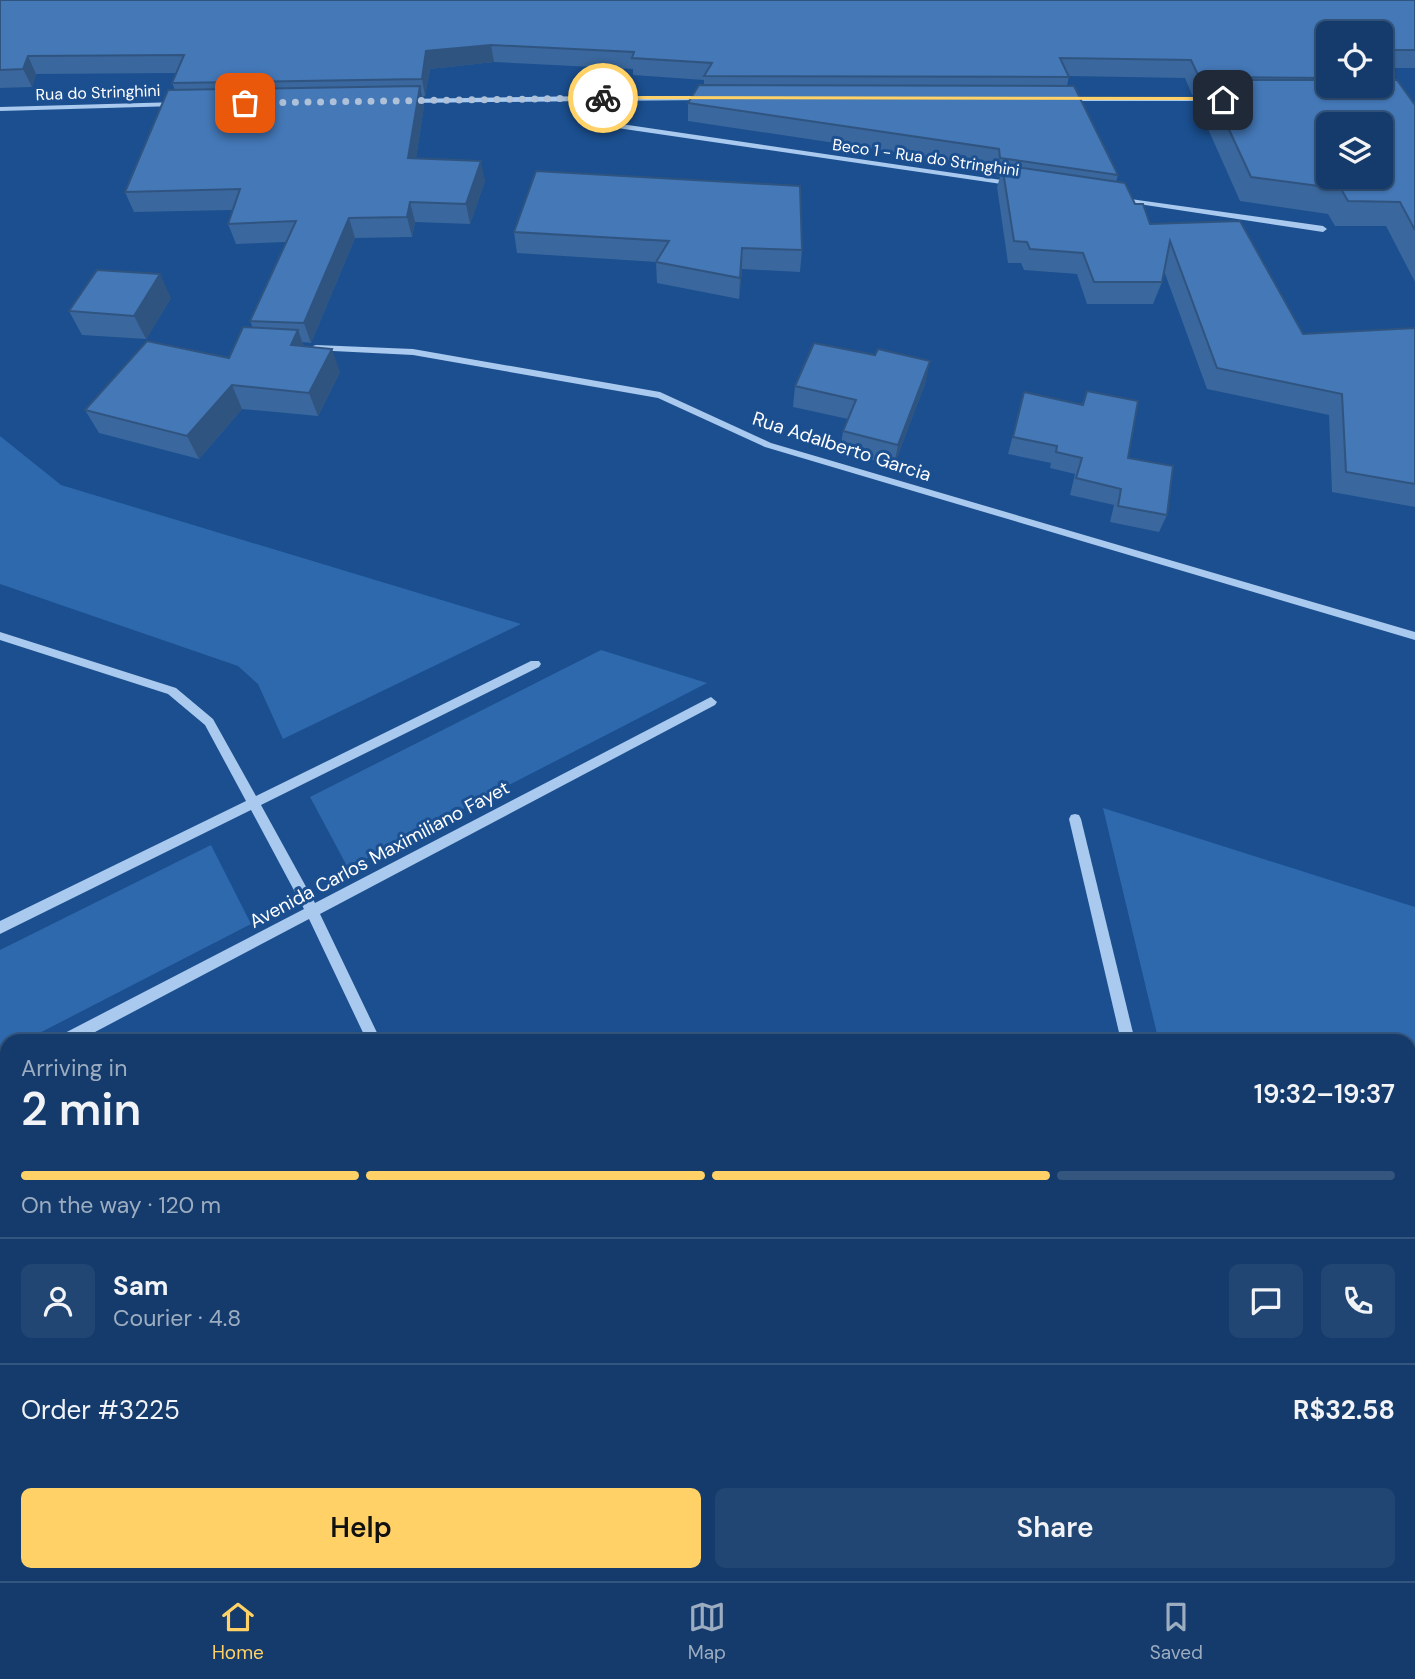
<!DOCTYPE html>
<html lang="en">
<head>
<meta charset="utf-8">
<style>
	:root { --surface:#143b6b; --page:#214673; --text:#f1f3f6; --muted:#9dadc1; --line:#33557e; --accent:#ffd166 }
	body { margin:0; font-family:"DM Sans",sans-serif; background:var(--page); color:var(--text); height:100vh; display:flex; flex-direction:column; font-size:26px; white-space:nowrap }
	* { box-sizing:border-box; margin:0 }
	p { font-size:23px; color:var(--muted) }
	.icon { flex:none; width:38px; height:38px; fill:none; stroke:currentColor; stroke-width:2; stroke-linecap:round; stroke-linejoin:round }
	.map { position:relative; flex:1; overflow:hidden }
	.drawer { position:absolute; left:0px; top:1034px; width:1416px; height:548px; display:flex; flex-direction:column; background:var(--surface); border-radius:21px 21px 0 0; box-shadow:0 2px 5px #0004,0 0 0 2px var(--line) }
	.drawer>* { flex:none }
	.controls { position:absolute; left:1316px; top:21px; display:grid; gap:14px }
	.controls a { display:grid; place-items:center; width:77px; height:77px; border-radius:10px; background:var(--surface); box-shadow:0 2px 5px #0004,0 0 0 2px var(--line); font-size:35px }
	.pin { position:absolute; display:grid; place-items:center; width:60px; height:60px; color:#fff; margin:-30px; border-radius:14px; box-shadow:0 4px 10px #0006 }
	.courier { position:absolute; display:grid; place-items:center; width:70px; height:70px; margin:-35px; border:5px solid #ffd166; border-radius:50%; background:#fff; color:#222; box-shadow:0 2px 9px #0007 }
	.overview em { font-style:normal; font-weight:600 }
	.overview div { display:flex; flex-direction:column-reverse }
	.overview { display:flex; align-items:center; justify-content:space-between; height:119px; padding:0 21px }
	h1 { font-size:46px; font-weight:600; line-height:52px }
	.bar { display:grid; grid-template-columns:repeat(4,1fr); gap:10px 7px; align-content:center; height:84px; padding:0 21px }
	.bar i { height:9px; border-radius:5px; background:var(--line) }
	.bar .active { background:var(--accent) }
	.bar p { grid-column:span 4 }
	.line { display:flex; align-items:center; gap:18px; padding:0 21px; border-top:2px solid var(--line) }
	.line div { flex:1 }
	.round { display:grid; place-items:center; flex:none; width:74px; height:74px; border-radius:10px; background:var(--page) }
	.button { display:flex; gap:14px; margin-top:auto; padding:14px 21px }
	.button a { flex:1; height:80px; border-radius:10px; background:var(--accent); color:#111; font-size:28px; font-weight:600; line-height:80px; text-align:center }
	.button a+a { background:var(--page); color:var(--text) }
	.tab-bar { display:flex; justify-content:space-around; align-items:center; height:98px; border-top:2px solid var(--line); background:var(--surface); font-size:19px; color:var(--muted) }
	.tab-bar a { display:grid; justify-items:center; gap:4px }
	.tab-bar .active { color:var(--accent) }
	.map>svg:first-child { display:block }
	.green { fill:#2e69ad }
	.lines { fill:none; stroke-linecap:round; stroke-linejoin:round }
	.minor { fill:#a9c9ee; fill-rule:evenodd }
	.wall { fill:#3a679d }
	.shaded-wall { fill:#305480 }
	.building { fill:#4478b7; stroke:#305480; stroke-width:2; fill-rule:evenodd }
	.route { fill:#ffd166 }
	.done { stroke:#afc1d8; stroke-width:7; stroke-dasharray:0 12.6 }
	.labels { text-anchor:middle; stroke-width:6; stroke-linejoin:round; paint-order:stroke }
	.far-street-label { font-size:16px; fill:#fff; stroke:#1b4f8f }
	.street-label { font-size:19px; fill:#fff; stroke:#1b4f8f }
</style>
</head>
<body>
<div class="map">
<svg width="1415" height="1581" viewBox="0 0 1415 1581">
	<rect width="100%" height="100%" fill="#1b4f8f"/>
	<g class="green">
		<polygon points="0,436 61,485 521,624 283,739 258,684 238,666 0,584"/>
		<polygon points="601,650 707,683 348,868 310,797"/>
		<polygon points="1103,808 1415,907 1415,1134 1409,1132 1409,1041 1168,1041 1158,1038"/>
		<polygon points="211,845 251,924 24,1041 7,1041 7,1050 0,1054 0,950"/>
		<polygon points="1409,1207 1415,1209 1415,1581 1293,1581 1291,1575 1409,1575"/>
		<polygon points="630,1575 1163,1575 1165,1581 630,1581"/>
	</g>
	<g class="lines">
		<g class="minor">
			<polygon points="593,96 708,96 712,98 708,100 596,101 594,120 1015,182 1019,184 1015,186 590,124 586,122 589,101 407,103 403,101 407,99"/>
			<polygon points="1062,97 1215,97 1219,99 1215,101 1065,101 1061,99"/>
			<polygon points="179,102 180,104 176,106 0,111 0,107"/>
			<polygon points="1116,197 1323,226 1327,229 1323,232 1119,201 1115,199"/>
			<polygon points="316,345 413,349 660,392 771,443 1415,632 1415,640 765,447 658,398 413,355 313,350 313,346"/>
			<polygon points="0,632 176,688 213,719 256,796 531,661 539,661 541,664 539,667 261,805 315,903 707,699 711,697 717,702 715,705 320,914 381,1041 367,1041 309,919 78,1041 57,1041 59,1036 304,909 251,810 0,934 0,921 246,801 205,725 168,694 0,640"/>
			<polygon points="1075,814 1079,815 1081,819 1135,1041 1121,1041 1069,819 1071,815"/>
			<polygon points="7,1064 7,1079 0,1082 0,1067"/>
			<polygon points="1409,1161 1415,1163 1415,1177 1409,1175"/>
			<rect x="547" y="1575" width="18" height="6"/>
			<polygon points="1244,1575 1262,1575 1264,1581 1246,1581"/>
		</g>
	</g>
	<g class="wall">
		<polygon points="0,0 1415,0 1415,68 1381,68 1381,33 1328,33 1328,86 1381,86 1381,70 1387,78 1385,80 1415,105 1415,282 1386,226 1335,226 1328,214 1240,201 1197,104 1200,95 1192,95 1185,78 1069,76 1067,86 1118,175 1116,182 1135,204 1150,224 1303,334 1415,328 1415,507 1332,492 1329,415 1207,389 1164,271 1162,282 1153,304 1087,304 1077,274 1024,270 1021,263 1008,263 997,187 1000,177 996,176 994,167 688,121 688,103 704,85 704,80 633,75 633,69 494,62 430,69 425,96 422,97 424,106 416,158 485,181 470,224 415,222 412,237 355,238 311,343 302,342 304,346 340,372 318,416 242,409 199,459 99,433 85,410 229,358 253,328 250,321 286,242 236,244 228,224 233,210 134,212 125,192 175,90 172,83 177,73 36,74 32,87 0,88"/>
		<polygon points="514,232 802,250 800,272 742,269 739,299 657,283 656,262 517,253"/>
		<polygon points="171,298 146,339 82,335 69,311"/>
		<polygon points="926,381 894,465 840,452 843,431 848,419 793,407 795,386"/>
		<polygon points="1087,391 1128,458 1167,515 1159,532 1110,522 1114,505 1070,495 1075,474 1050,468 1051,463 1008,454 1024,392 1082,404"/>
		<polygon points="179,1575 178,1581 111,1581 114,1580"/>
	</g>
	<g class="shaded-wall">
		<polygon points="491,45 494,62 430,69 425,96 422,79 426,51"/>
		<polygon points="28,56 36,74 32,87 23,69"/>
		<polygon points="420,86 424,106 413,178 408,158"/>
		<polygon points="481,161 485,181 470,224 466,204"/>
		<polygon points="410,202 415,222 412,237 407,217"/>
		<polygon points="349,218 355,238 311,343 304,323"/>
		<polygon points="742,248 742,269 739,299 740,278"/>
		<polygon points="160,274 171,298 146,339 134,316"/>
		<polygon points="298,330 306,353 291,345"/>
		<polygon points="332,349 340,372 318,416 309,393"/>
		<polygon points="930,361 926,381 894,465 898,445"/>
		<polygon points="232,385 242,409 199,459 187,436"/>
		<polygon points="179,1575 178,1581 158,1581"/>
	</g>
	<g class="building">
		<polygon points="0,0 1415,0 1415,50 1381,50 1381,33 1328,33 1328,78 1199,77 1191,60 1060,58 1069,77 704,76 712,63 632,58 634,52 491,45 426,51 422,79 172,83 184,55 28,56 23,69 0,70"/>
		<polygon points="1381,70 1387,78 1381,78"/>
		<path d="M1206,80H1328V86H1381V80H1397L1415,105V230L1400,202L1348,201L1341,189L1251,177ZM1328,124H1381V177H1328Z"/>
		<polygon points="699,85 1074,86 1118,175 1000,158 999,149 688,103"/>
		<polygon points="420,86 408,158 481,161 466,204 410,202 407,217 349,218 304,323 250,321 296,221 228,224 240,189 125,192 168,90"/>
		<polygon points="1002,165 1125,183 1135,204 1143,204 1150,224 1240,221 1303,334 1415,328 1415,484 1346,472 1342,394 1217,368 1170,241 1162,282 1094,282 1083,253 1030,249 1027,242 1014,241"/>
		<polygon points="536,171 800,186 802,250 742,248 740,278 656,262 669,241 514,232"/>
		<polygon points="97,270 160,274 134,316 69,311"/>
		<polygon points="243,327 298,330 291,345 332,349 309,393 232,385 187,436 85,410 147,341 229,358"/>
		<polygon points="814,343 875,355 878,349 930,361 898,445 843,431 856,400 795,386"/>
		<polygon points="1087,391 1138,401 1128,458 1173,466 1167,515 1118,506 1121,489 1076,478 1082,458 1056,452 1057,446 1013,437 1024,392 1083,405"/>
	</g>
	<polygon class="route" points="603,96 1223,97 1227,100 601,99"/>
	<g class="lines">
		<polyline class="done" points="245,103 603,98"/>
	</g>
	<g class="labels">
		<g class="far-street-label">
			<text transform="translate(98 92) rotate(-2)" y="6">Rua do Stringhini</text>
			<text transform="translate(926 157) rotate(8)" y="6">Beco 1 - Rua do Stringhini</text>
		</g>
		<g class="street-label">
			<text transform="translate(842 446) rotate(18)" y="7">Rua Adalberto Garcia</text>
			<text transform="translate(379 854) rotate(-28)" y="7">Avenida Carlos Maximiliano Fayet</text>
		</g>
	</g>
</svg>
<div class="controls">
<a><svg class="icon" aria-label="locate" viewBox="0 0 24 24"><circle cx="12" cy="12" r="6"/><path d="M12 2v4M12 18v4M2 12h4M18 12h4"/></svg></a>
<a><svg class="icon" aria-label="layers" viewBox="0 0 24 24"><path d="M12 4l9 5-9 5-9-5zM3 14l9 5 9-5"/></svg></a>
</div>
<div class="pin" style="left:245px;top:103px;background:#ea580c"><svg class="icon" aria-label="bag" viewBox="0 0 24 24"><path d="M5 8h14l-1 12H6zM9 8a3 3 0 0 1 6 0"/></svg></div>
<div class="pin" style="left:1223px;top:100px;background:#1f2937"><svg class="icon" aria-label="home" viewBox="0 0 24 24"><path d="M3 11l9-7 9 7M6 9v11h12V9"/></svg></div>
<div class="courier" style="left:603px;top:98px"><svg class="icon" aria-label="bike" viewBox="0 0 24 24"><circle cx="6" cy="16" r="4"/><circle cx="18" cy="16" r="4"/><path d="M6 16l4-8h5l3 8M10 8l3 8H6M13 5h3"/></svg></div>
<section class="drawer">
<div class="overview"><div><h1>2 min</h1><p>Arriving in</p></div><em>19:32–19:37</em></div>
<div class="bar"><i class="active"></i><i class="active"></i><i class="active"></i><i></i><p>On the way · 120 m</p></div>
<div class="line" style="height:126px"><a class="round"><svg class="icon" aria-label="person" viewBox="0 0 24 24"><circle cx="12" cy="8" r="4"/><path d="M4 21q1-7 8-7t8 7"/></svg></a><div><b>Sam</b><p>Courier · 4.8</p></div><a class="round"><svg class="icon" aria-label="chat" viewBox="0 0 24 24"><path d="M4 5h16v11H9l-5 4z"/></svg></a><a class="round"><svg class="icon" aria-label="phone" viewBox="0 0 24 24"><path d="M5 4h4l2 5-3 2q2 4 5 5l2-3 5 2v4C11 20 4 13 5 4z"/></svg></a></div>
<div class="line" style="height:91px"><div>Order #3225</div><b>R$32.58</b></div>
<div class="button"><a>Help</a><a>Share</a></div>
</section>
</div>
<nav class="tab-bar">
<a class="active"><svg class="icon" aria-label="home" viewBox="0 0 24 24"><path d="M3 11l9-7 9 7M6 9v11h12V9"/></svg>Home</a>
<a><svg class="icon" aria-label="map" viewBox="0 0 24 24"><path d="M3 6l6-2 6 2 6-2v14l-6 2-6-2-6 2zM9 4v14M15 6v14"/></svg>Map</a>
<a><svg class="icon" aria-label="saved" viewBox="0 0 24 24"><path d="M7 4h10v16l-5-4-5 4z"/></svg>Saved</a>
</nav>
</body>
</html>
